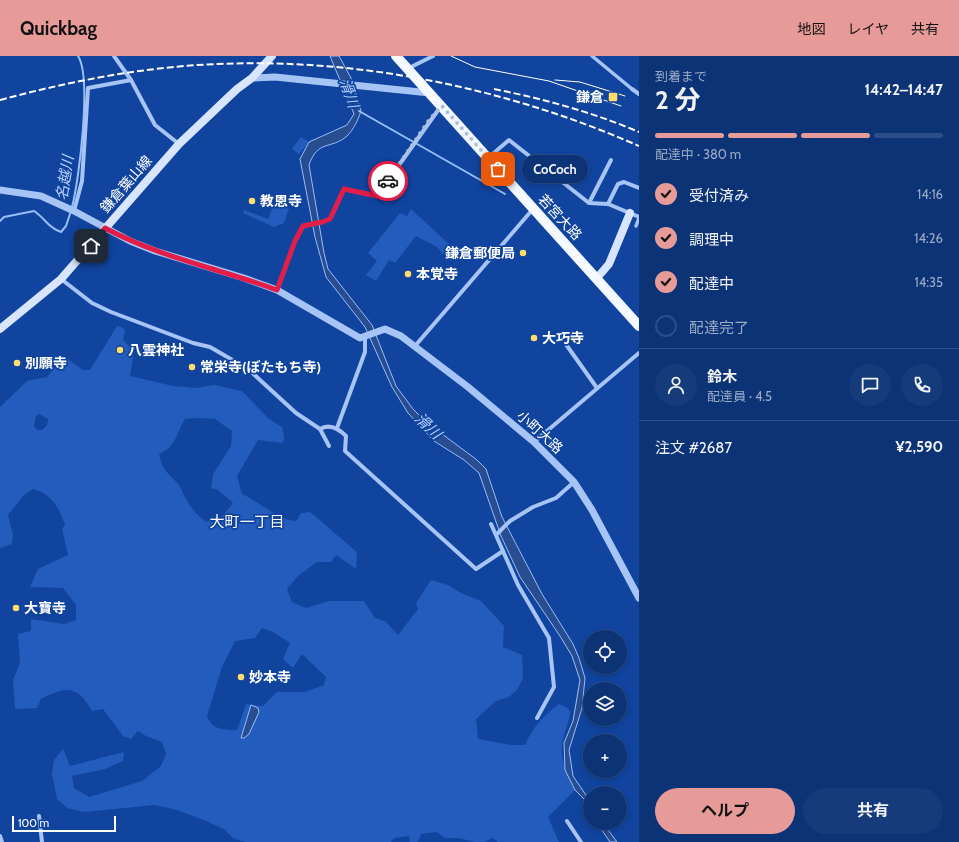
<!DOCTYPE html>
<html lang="ja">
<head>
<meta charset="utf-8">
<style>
	:root { --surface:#0c3376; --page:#153b7b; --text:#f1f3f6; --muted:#9aaac5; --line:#2c4e88; --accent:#e69b98 }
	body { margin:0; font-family:Cabin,"Noto Sans JP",sans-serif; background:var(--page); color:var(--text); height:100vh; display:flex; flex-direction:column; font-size:15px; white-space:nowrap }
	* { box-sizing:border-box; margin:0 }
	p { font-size:13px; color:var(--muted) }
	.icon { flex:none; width:22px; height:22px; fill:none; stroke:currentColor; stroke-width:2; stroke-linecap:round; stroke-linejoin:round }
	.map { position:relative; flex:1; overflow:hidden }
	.panel { display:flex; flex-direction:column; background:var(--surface); width:320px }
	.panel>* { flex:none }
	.tools { position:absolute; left:583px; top:574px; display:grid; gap:8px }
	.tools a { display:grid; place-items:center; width:44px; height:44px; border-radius:50%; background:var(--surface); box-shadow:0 2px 6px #0003,0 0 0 1px var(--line); font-size:20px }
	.scale { position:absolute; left:12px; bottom:10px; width:104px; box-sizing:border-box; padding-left:4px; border:2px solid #fff; border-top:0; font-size:11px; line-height:14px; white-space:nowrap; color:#fff; -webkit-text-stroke:3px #10449e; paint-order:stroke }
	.pin { position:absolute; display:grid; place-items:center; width:34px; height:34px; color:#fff; margin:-17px; border-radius:8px; box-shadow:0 2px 6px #0006 }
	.courier { position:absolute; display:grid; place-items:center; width:40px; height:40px; margin:-20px; border:3px solid #e11d48; border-radius:50%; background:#fff; color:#222; box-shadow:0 1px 5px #0007 }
	.bubble { position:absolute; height:28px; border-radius:14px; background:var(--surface); box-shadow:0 2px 6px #0003,0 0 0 1px var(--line); font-size:13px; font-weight:700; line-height:28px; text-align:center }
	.headline em { font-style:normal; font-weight:700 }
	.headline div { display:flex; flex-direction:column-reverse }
	.headline { display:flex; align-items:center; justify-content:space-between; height:68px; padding:0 16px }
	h1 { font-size:26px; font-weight:700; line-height:30px }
	.bar { display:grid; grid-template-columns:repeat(4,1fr); gap:6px 4px; align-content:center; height:48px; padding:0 16px }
	.bar i { height:5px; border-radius:3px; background:var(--line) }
	.bar .on { background:var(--accent) }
	.bar p { grid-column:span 4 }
	.line { display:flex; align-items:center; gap:10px; padding:0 16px; border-top:1px solid var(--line) }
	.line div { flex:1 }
	.round { display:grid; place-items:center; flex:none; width:42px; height:42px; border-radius:21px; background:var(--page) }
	ol { padding:0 16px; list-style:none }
	li { display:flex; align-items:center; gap:12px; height:44px }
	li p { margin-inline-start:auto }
	li .icon { padding:4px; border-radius:50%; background:var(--accent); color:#111; stroke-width:4 }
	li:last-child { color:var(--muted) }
	li i { width:22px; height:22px; border:2px solid var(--line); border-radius:50% }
	.action { display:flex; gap:8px; margin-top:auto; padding:8px 16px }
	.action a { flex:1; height:46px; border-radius:24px; background:var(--accent); color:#111; font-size:16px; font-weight:700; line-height:46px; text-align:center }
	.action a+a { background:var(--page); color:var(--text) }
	header { display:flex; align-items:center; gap:24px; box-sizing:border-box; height:56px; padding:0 20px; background:var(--accent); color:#111 }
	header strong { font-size:19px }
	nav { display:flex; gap:22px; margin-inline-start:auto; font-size:14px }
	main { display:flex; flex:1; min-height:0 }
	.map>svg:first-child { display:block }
	.green { fill:#235cbc; fill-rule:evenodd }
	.water { fill:#284d91; stroke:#98bef8 }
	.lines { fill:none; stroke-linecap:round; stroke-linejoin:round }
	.stream { stroke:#98bef8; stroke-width:2 }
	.pedestrian { stroke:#a6c4f5; stroke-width:3.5 }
	.minor { stroke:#a6c4f5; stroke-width:4 }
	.tertiary { stroke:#a6c4f5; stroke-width:7 }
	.secondary { stroke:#d7e5fe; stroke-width:8 }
	.primary { stroke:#f4f8ff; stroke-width:10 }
	.tram { stroke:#fff; stroke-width:1 }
	.rail { stroke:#fff; stroke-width:2; stroke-dasharray:7 3; stroke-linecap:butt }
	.done { stroke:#abbedd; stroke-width:4; stroke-dasharray:0 7.2 }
	.route { stroke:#e11d48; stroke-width:5 }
	.poi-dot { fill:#ffdf6a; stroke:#10449e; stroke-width:1.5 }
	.labels { text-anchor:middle; stroke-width:3.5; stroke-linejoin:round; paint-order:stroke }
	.poi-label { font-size:14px; font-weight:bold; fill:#fff; stroke:#10449e; text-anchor:start }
	.street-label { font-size:14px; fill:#fff; stroke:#10449e }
	.water-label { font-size:15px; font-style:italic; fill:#b3cffb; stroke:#10449e }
	.neighbourhood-label { font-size:15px; fill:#fff; stroke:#10449e }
</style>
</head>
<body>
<header>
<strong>Quickbag</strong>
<nav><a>地図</a><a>レイヤ</a><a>共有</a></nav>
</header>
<main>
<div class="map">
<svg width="639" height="786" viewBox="0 0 639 786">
	<rect width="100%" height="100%" fill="#10449e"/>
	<g class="green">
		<polygon points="301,81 309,86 299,98 292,93"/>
		<polygon points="276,144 289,152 284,167 274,171 243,157 244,154 268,163"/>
		<polygon points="411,153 450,189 443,198 437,191 416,180 395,207 389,204 376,225 366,219 377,205 368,197 400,157 407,160"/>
		<path d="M117,270L122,271L125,275L123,284L134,295L130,320L173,330L196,332L214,329L242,335L269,363L282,371L284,381L283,387L258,384L237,420L242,438C260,446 276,463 296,465L301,457L310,456C327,469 340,483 357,496L356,513L336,499L331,506H317L298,520L287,533L292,546L306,552L329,545H364L375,562L385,565L398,579L418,553L416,547L431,524L448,529L461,537L481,545L504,570L503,591L522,599L523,622L517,634L509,641L496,645L476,663L478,683L511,689H525C533,671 543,660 559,648L568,652L570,656C569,667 564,677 562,687C560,704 568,720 575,734L548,761L559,786H498L492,782L484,786H476L458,782H445L437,776L421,778L418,786H410L409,780L394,782L391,786H245L233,782L224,773L206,765L177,754L155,749L84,756L67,752L57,743L52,718L54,704L63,693L70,710L124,696L123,705L105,713L72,720L74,732L89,741L142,725L161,710L166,698L162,686L146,680L138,675L131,683L123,680L103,653L92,655C77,629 67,630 41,643L37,652L15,653L13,624L20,607L18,578L31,575V563L64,568L76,564V549L63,532L30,531L38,513L68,499L62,473L65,469C59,452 52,438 33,433L24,439L8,459L13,479L12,488L0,492V351L27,325L47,321L64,300L83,314H90ZM39,358L48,363L47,369L42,374H37L34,370L36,360ZM198,362L215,363L232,375L231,390L213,418L211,432L218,434L233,447L219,464H209L206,466C198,460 191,452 186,443C183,439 182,433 179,429C169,417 162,415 159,398C176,391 176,378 185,363ZM262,572L273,576L290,587L283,603L293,612L302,598L326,621L324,629L305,636H277L263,650L246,648L237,674C224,674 212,674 207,660L222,611L235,585L255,582Z"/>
	</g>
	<g class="water">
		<path d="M330,0H339L351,22L361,55C358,64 354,73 347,80C331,94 318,83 309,109L324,197L328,213L372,269L396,330L413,353L426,366L477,404L486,413L502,461L542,538L573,588L579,602L585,622L582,652L569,694L573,720L590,745V755L585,744L575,734L565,714L564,687L573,665L580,624L572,600L560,580L520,521L501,480L479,417L464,404L434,385L408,357L392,331L365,271L326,221L315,181L300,103L309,86L347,69L354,58Z"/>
		<polygon points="251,649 258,652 259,656 249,678 244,682 241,682"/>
		<polygon points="597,767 603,767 617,786 610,786"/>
	</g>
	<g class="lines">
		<g class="stream">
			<polyline points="359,55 505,138"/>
			<path d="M72,151C79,125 92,21 78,0"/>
			<path d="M0,165L4,161L34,155C44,161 48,172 61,176L66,170L71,155"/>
		</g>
		<g class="pedestrian">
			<polyline points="592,0 632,33"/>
			<polyline points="636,170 639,162"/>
		</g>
		<g class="minor">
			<polyline points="114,0 131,24 155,69 179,88"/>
			<polyline points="409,12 433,0"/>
			<polyline points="632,33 639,38"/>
			<polyline points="488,102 509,84 589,147 608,148"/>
			<polyline points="639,132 624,126 618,128 608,148 639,161"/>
			<polyline points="589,147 611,104"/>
			<polyline points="74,155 82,125 88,32 131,24"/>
			<path d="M61,223L92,247L111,256L193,287L210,291L248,313L296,357L320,373C330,367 339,373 346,380L345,395L476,513L503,495"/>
			<polyline points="277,234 295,185 303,170 322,166 330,163 344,133 377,140 441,50"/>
			<polyline points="565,287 597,332"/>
			<polyline points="415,290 533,153"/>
			<polyline points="337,372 365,296 365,281"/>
			<polyline points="320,373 329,390"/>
			<polyline points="534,386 639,297"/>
			<polyline points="491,468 518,529 549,582 554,631 537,662"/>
			<polyline points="497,478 510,465 533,451 556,442 574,426"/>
			<polyline points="39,760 42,786"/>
			<polyline points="567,765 581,786"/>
			<polyline points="0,780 2,786"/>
		</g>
		<g class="tertiary">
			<polyline points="252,22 275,21 430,37"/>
			<polyline points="0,134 41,140 74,155 130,185 155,195 244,222 277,234 360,282 385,273 401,280 468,331 534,386 574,426 592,454 639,542"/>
		</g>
		<g class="secondary">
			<polyline points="597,222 609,208 630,157"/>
			<polyline points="0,273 61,223 179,88 237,33 252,22 272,0"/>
		</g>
		<polyline class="primary" points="396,0 639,270"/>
		<g class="tram">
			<polyline points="451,0 475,11 549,25 621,50"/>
			<polyline points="555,24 580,26 625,40"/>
		</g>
		<g class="rail">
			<path d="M494,33C544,43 592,56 639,76"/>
			<path d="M0,44C71,25 143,11 217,8C361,2 507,32 639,90"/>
		</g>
	</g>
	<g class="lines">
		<polyline class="done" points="388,125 429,64 442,50 498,113"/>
		<path class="route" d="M91,190L105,172C159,201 220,213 277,234L295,185L303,170L322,166L330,163L344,133L377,140L388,125"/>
	</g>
	<g class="poi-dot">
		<rect x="608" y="36" width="10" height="10" rx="2"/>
		<circle cx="252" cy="145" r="4"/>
		<circle cx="523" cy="197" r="4"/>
		<circle cx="408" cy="218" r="4"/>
		<circle cx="534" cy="282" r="4"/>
		<circle cx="120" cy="294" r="4"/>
		<circle cx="17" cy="307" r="4"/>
		<circle cx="192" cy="311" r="4"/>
		<circle cx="16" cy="552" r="4"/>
		<circle cx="241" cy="621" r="4"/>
	</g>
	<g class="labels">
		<g class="poi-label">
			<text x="604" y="46" text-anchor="end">鎌倉</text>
			<text x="260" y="150">教恩寺</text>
			<text x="515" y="202" text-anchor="end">鎌倉郵便局</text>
			<text x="416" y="223">本覚寺</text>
			<text x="542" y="287">大巧寺</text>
			<text x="128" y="299">八雲神社</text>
			<text x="25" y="312">別願寺</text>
			<text x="200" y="316">常栄寺(ぼたもち寺)</text>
			<text x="24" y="557">大寶寺</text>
			<text x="249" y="626">妙本寺</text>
		</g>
		<g class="street-label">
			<text transform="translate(126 128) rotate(-49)" y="5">鎌倉葉山線</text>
			<text transform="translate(560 161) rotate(47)" y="5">若宮大路</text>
			<text transform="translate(540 376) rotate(42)" y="5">小町大路</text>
		</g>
		<g class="water-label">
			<text transform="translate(349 37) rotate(71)" y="5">滑川</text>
			<text transform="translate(65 122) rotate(-81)" y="5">名越川</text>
			<text transform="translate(428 370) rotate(44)" y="5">滑川</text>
		</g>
		<g class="neighbourhood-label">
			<text x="247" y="471">大町一丁目</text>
		</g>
	</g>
</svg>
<div class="tools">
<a><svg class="icon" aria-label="locate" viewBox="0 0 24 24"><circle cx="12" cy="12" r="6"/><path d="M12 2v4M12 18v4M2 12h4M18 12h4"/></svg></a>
<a><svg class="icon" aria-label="layers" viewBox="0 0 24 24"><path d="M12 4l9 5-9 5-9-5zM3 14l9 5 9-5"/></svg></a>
<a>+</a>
<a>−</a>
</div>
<div class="scale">100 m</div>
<div class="pin" style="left:498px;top:113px;background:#ea580c"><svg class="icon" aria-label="bag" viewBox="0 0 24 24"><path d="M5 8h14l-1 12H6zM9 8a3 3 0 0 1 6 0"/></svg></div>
<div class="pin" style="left:91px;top:190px;background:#1f2937"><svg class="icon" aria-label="home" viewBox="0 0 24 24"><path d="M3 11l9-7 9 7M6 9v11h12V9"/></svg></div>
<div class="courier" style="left:388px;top:125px"><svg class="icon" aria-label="car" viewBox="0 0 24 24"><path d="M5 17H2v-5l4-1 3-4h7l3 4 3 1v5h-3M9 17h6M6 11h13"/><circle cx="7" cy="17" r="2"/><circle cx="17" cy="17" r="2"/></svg></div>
<div class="bubble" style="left:522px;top:99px;width:66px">CoCoch</div>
</div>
<section class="panel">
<div class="headline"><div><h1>2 分</h1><p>到着まで</p></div><em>14:42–14:47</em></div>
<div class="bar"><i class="on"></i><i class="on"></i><i class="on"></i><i></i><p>配達中 · 380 m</p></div>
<ol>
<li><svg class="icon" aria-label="check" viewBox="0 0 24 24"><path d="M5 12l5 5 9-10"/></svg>受付済み<p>14:16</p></li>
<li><svg class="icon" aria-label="check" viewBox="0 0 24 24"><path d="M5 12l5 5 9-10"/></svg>調理中<p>14:26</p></li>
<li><svg class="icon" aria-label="check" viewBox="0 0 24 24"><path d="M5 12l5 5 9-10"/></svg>配達中<p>14:35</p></li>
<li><i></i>配達完了</li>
</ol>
<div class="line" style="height:72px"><a class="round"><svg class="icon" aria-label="person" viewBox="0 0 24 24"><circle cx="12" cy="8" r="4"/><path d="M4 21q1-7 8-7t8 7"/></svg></a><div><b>鈴木</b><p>配達員 · 4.5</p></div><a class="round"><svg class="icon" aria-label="chat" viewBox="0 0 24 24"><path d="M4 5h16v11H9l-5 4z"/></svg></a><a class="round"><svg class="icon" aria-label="phone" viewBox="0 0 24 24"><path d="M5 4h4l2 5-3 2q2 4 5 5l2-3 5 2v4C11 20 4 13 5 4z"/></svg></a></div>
<div class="line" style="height:52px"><div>注文 #2687</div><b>¥2,590</b></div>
<div class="action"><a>ヘルプ</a><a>共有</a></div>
</section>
</main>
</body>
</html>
